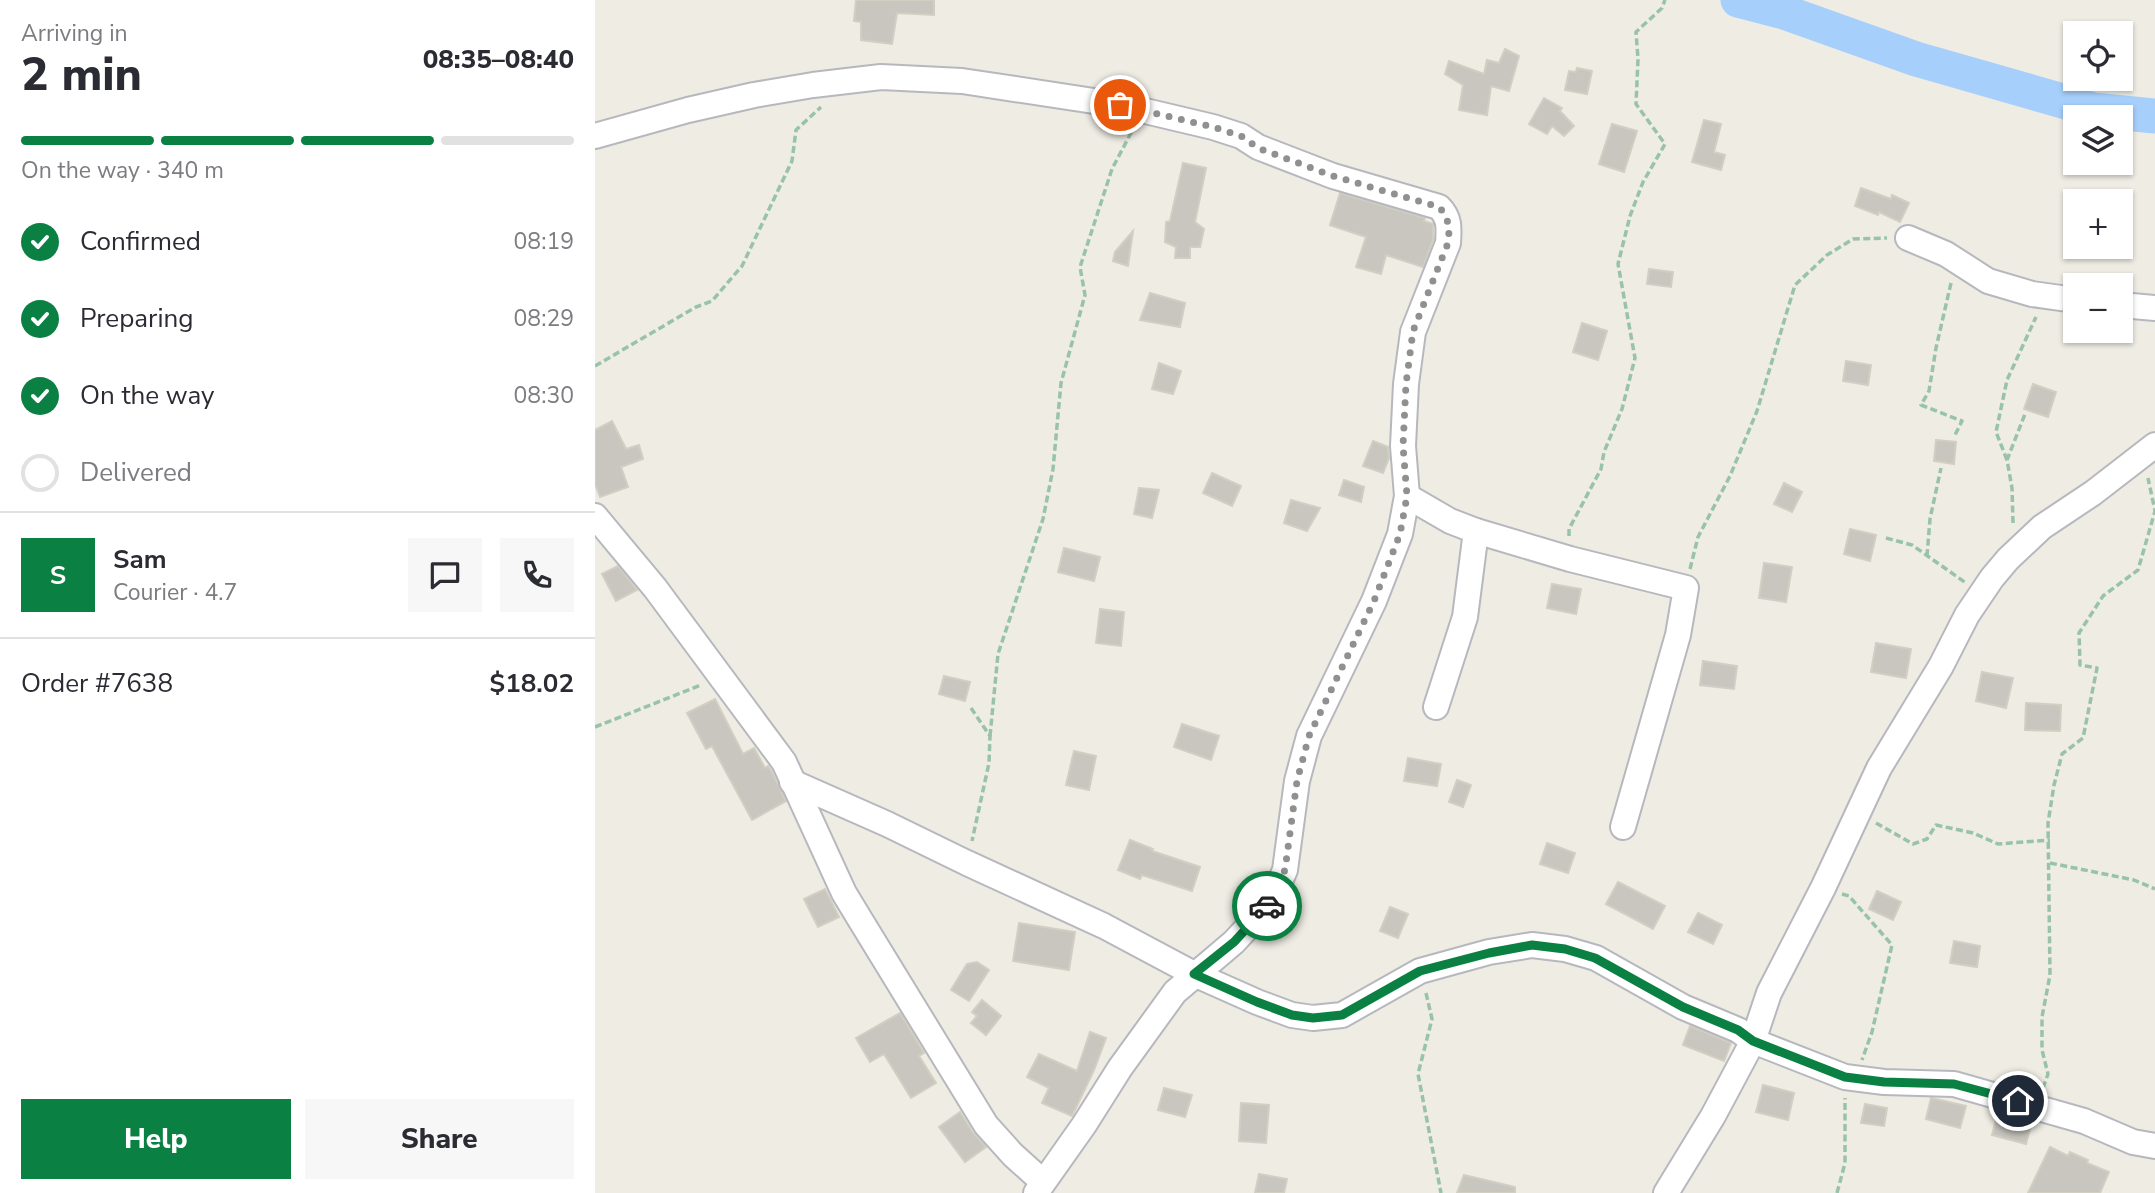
<!DOCTYPE html>
<html lang="en">
<head>
<meta charset="utf-8">
<style>
	:root { --surface:#fff; --page:#f7f7f7; --text:#2b2b33; --muted:#7c7c81; --line:#e1e1e2; --accent:#0b8043 }
	body { margin:0; font-family:"Nunito Sans",sans-serif; background:var(--page); color:var(--text); height:100vh; display:flex; flex-direction:column; font-size:26px; white-space:nowrap }
	* { box-sizing:border-box; margin:0 }
	p { font-size:23px; color:var(--muted) }
	.icon { flex:none; width:38px; height:38px; fill:none; stroke:currentColor; stroke-width:2; stroke-linecap:round; stroke-linejoin:round }
	.map { position:relative; flex:1; overflow:hidden }
	.panel { display:flex; flex-direction:column; background:var(--surface); width:595px }
	.panel>* { flex:none }
	.buttons { position:absolute; left:1468px; top:21px; display:grid; gap:14px }
	.buttons a { display:grid; place-items:center; width:70px; height:70px; border-radius:0px; background:var(--surface); box-shadow:0 2px 5px #0004; font-size:35px }
	.pin { position:absolute; display:grid; place-items:center; width:60px; height:60px; color:#fff; margin:-30px; border:4px solid #fff; border-radius:50%; box-shadow:0 2px 7px #0007 }
	.courier { position:absolute; display:grid; place-items:center; width:70px; height:70px; margin:-35px; border:5px solid #0b8043; border-radius:50%; background:#fff; color:#222; box-shadow:0 2px 9px #0007 }
	.headline em { font-style:normal; font-weight:800 }
	.headline div { display:flex; flex-direction:column-reverse }
	.headline { display:flex; align-items:center; justify-content:space-between; height:119px; padding:0 21px }
	h1 { font-size:46px; font-weight:800; line-height:52px }
	.bar { display:grid; grid-template-columns:repeat(4,1fr); gap:10px 7px; align-content:center; height:84px; padding:0 21px }
	.bar i { height:9px; border-radius:5px; background:var(--line) }
	.bar .active { background:var(--accent) }
	.bar p { grid-column:span 4 }
	.line { display:flex; align-items:center; gap:18px; padding:0 21px; border-top:2px solid var(--line) }
	.line div { flex:1 }
	.round { display:grid; place-items:center; flex:none; width:74px; height:74px; border-radius:0px; background:var(--page) }
	ol { padding:0 21px; list-style:none }
	li { display:flex; align-items:center; gap:21px; height:77px }
	li p { margin-inline-start:auto }
	li .icon { padding:7px; border-radius:50%; background:var(--accent); color:#fff; stroke-width:4 }
	li:last-child { color:var(--muted) }
	li i { width:38px; height:38px; border:4px solid var(--line); border-radius:50% }
	.action { display:flex; gap:14px; margin-top:auto; padding:14px 21px }
	.action a { flex:1; height:80px; border-radius:0px; background:var(--accent); color:#fff; font-size:28px; font-weight:800; line-height:80px; text-align:center }
	.action a+a { background:var(--page); color:var(--text) }
	main { display:flex; flex:1; min-height:0 }
	.map>svg:first-child { display:block }
	.lines { fill:none; stroke-linecap:round; stroke-linejoin:round }
	.river { stroke:#a6cffb; stroke-width:35 }
	.building { fill:#c9c6c0; stroke:#d2cec2; stroke-width:2 }
	.minor-casing { stroke:#b6b8bd; stroke-width:28 }
	.path { stroke:#99c3a8; stroke-width:3.5; stroke-dasharray:7 3.5; stroke-linecap:butt }
	.minor { stroke:#fff; stroke-width:24 }
	.done { stroke:#8f9090; stroke-width:7; stroke-dasharray:0 12.6 }
	.route { stroke:#0b8043; stroke-width:9 }
</style>
</head>
<body>
<main>
<section class="panel">
<div class="headline"><div><h1>2 min</h1><p>Arriving in</p></div><em>08:35–08:40</em></div>
<div class="bar"><i class="active"></i><i class="active"></i><i class="active"></i><i></i><p>On the way · 340 m</p></div>
<ol>
<li><svg class="icon" aria-label="check" viewBox="0 0 24 24"><path d="M5 12l5 5 9-10"/></svg>Confirmed<p>08:19</p></li>
<li><svg class="icon" aria-label="check" viewBox="0 0 24 24"><path d="M5 12l5 5 9-10"/></svg>Preparing<p>08:29</p></li>
<li><svg class="icon" aria-label="check" viewBox="0 0 24 24"><path d="M5 12l5 5 9-10"/></svg>On the way<p>08:30</p></li>
<li><i></i>Delivered</li>
</ol>
<div class="line" style="height:126px"><b class="round" style="background:var(--accent);color:#fff">S</b><div><b>Sam</b><p>Courier · 4.7</p></div><a class="round"><svg class="icon" aria-label="chat" viewBox="0 0 24 24"><path d="M4 5h16v11H9l-5 4z"/></svg></a><a class="round"><svg class="icon" aria-label="phone" viewBox="0 0 24 24"><path d="M5 4h4l2 5-3 2q2 4 5 5l2-3 5 2v4C11 20 4 13 5 4z"/></svg></a></div>
<div class="line" style="height:91px"><div>Order #7638</div><b>$18.02</b></div>
<div class="action"><a>Help</a><a>Share</a></div>
</section>
<div class="map">
<svg width="1560" height="1193" viewBox="0 0 1560 1193">
	<rect width="100%" height="100%" fill="#eeece3"/>
	<g class="lines">
		<polyline class="river" points="1143,0 1189,12 1321,59 1499,110 1560,116"/>
	</g>
	<g class="building">
		<polygon points="261,0 339,0 339,15 302,13 297,44 266,40 266,22 259,21"/>
		<polygon points="910,49 924,56 914,91 896,86 892,115 864,110 868,85 850,74 854,61 889,74 892,60 904,63"/>
		<polygon points="982,68 997,71 992,94 970,90 974,71 981,72"/>
		<polygon points="949,98 967,108 965,111 979,126 969,136 957,126 952,134 934,124"/>
		<polygon points="1109,120 1126,124 1119,152 1130,155 1126,170 1097,162"/>
		<polygon points="1017,124 1042,131 1029,172 1004,164"/>
		<polygon points="588,163 611,168 600,222 609,229 605,247 595,247 595,258 580,258 581,247 570,242 571,222 575,221"/>
		<polygon points="1266,188 1296,199 1297,195 1314,203 1305,222 1284,212 1283,215 1260,206"/>
		<polygon points="745,193 830,218 829,221 838,224 838,240 828,267 791,255 786,274 761,267 771,237 735,225"/>
		<polygon points="538,231 533,266 518,261 520,252"/>
		<polygon points="1054,269 1078,272 1076,287 1052,284"/>
		<polygon points="555,293 590,303 585,327 545,320"/>
		<polygon points="987,323 1012,331 1003,360 978,352"/>
		<polygon points="1251,361 1276,365 1273,385 1248,381"/>
		<polygon points="564,363 586,371 578,394 557,389"/>
		<polygon points="1438,384 1461,392 1453,417 1429,409"/>
		<polygon points="17,421 31,449 44,445 48,459 26,467 33,487 5,497 0,484 0,430"/>
		<polygon points="1341,440 1361,442 1359,464 1339,461"/>
		<polygon points="778,441 793,447 794,458 788,473 768,466"/>
		<polygon points="617,473 646,486 637,506 608,493"/>
		<polygon points="749,480 769,487 766,502 744,495"/>
		<polygon points="1189,483 1207,492 1197,512 1179,504"/>
		<polygon points="544,488 564,490 557,518 539,514"/>
		<polygon points="696,500 725,508 712,531 689,523"/>
		<polygon points="1255,529 1281,535 1275,561 1249,554"/>
		<polygon points="469,548 505,557 499,581 463,572"/>
		<polygon points="1169,563 1197,567 1191,602 1164,598"/>
		<polygon points="23,566 42,590 21,601 7,574"/>
		<polygon points="957,584 986,589 981,614 952,608"/>
		<polygon points="505,609 529,612 526,646 501,643"/>
		<polygon points="1281,643 1316,649 1311,678 1276,672"/>
		<polygon points="1108,661 1142,666 1139,689 1105,685"/>
		<polygon points="1387,672 1418,678 1411,708 1381,701"/>
		<polygon points="349,676 375,682 370,701 344,694"/>
		<polygon points="120,699 148,754 159,748 170,768 173,766 176,770 191,801 157,820 117,746 111,749 92,713"/>
		<polygon points="1431,703 1466,705 1465,731 1430,730"/>
		<polygon points="587,724 624,736 616,760 579,747"/>
		<polygon points="479,751 501,756 494,790 471,785"/>
		<polygon points="813,758 846,764 842,786 809,781"/>
		<polygon points="862,780 876,785 868,807 854,802"/>
		<polygon points="535,840 558,849 557,851 605,867 597,891 547,875 545,879 523,870"/>
		<polygon points="952,843 980,853 973,873 945,864"/>
		<polygon points="1023,882 1070,906 1058,929 1011,904"/>
		<polygon points="230,889 244,917 223,927 209,899"/>
		<polygon points="1282,891 1306,902 1298,920 1274,909"/>
		<polygon points="795,907 813,914 803,938 785,931"/>
		<polygon points="1103,913 1127,925 1118,944 1093,932"/>
		<polygon points="424,923 480,932 474,970 418,961"/>
		<polygon points="1359,941 1385,946 1382,967 1355,963"/>
		<polygon points="382,962 394,970 374,1001 356,990 372,964"/>
		<polygon points="387,1000 406,1016 391,1035 376,1023 382,1016 377,1012"/>
		<polygon points="305,1013 329,1053 324,1056 341,1083 316,1098 289,1054 275,1062 261,1038"/>
		<polygon points="1095,1026 1136,1043 1129,1061 1088,1045"/>
		<polygon points="495,1032 511,1038 499,1070 477,1116 447,1103 454,1088 432,1077 444,1054 482,1071"/>
		<polygon points="1168,1085 1199,1093 1193,1120 1161,1112"/>
		<polygon points="569,1088 597,1095 590,1117 563,1110"/>
		<polygon points="1336,1098 1371,1106 1365,1128 1331,1119"/>
		<polygon points="646,1103 674,1105 671,1143 644,1141"/>
		<polygon points="1270,1104 1292,1108 1289,1126 1266,1123"/>
		<polygon points="365,1112 378,1133 391,1147 370,1162 344,1127"/>
		<polygon points="1403,1112 1437,1122 1431,1144 1397,1135"/>
		<polygon points="1455,1147 1473,1156 1475,1152 1493,1160 1492,1163 1514,1172 1505,1193 1433,1193"/>
		<polygon points="664,1174 692,1179 689,1193 660,1193"/>
		<polygon points="869,1175 920,1187 920,1193 862,1193"/>
	</g>
	<g class="lines">
		<g class="minor-casing">
			<g id="minor">
				<path d="M0,136L93,110L159,95L218,85L286,77L367,81L525,105L618,127L646,136L663,147L738,176L844,207C855,218 854,228 853,243L818,332L811,384L808,446L812,496L805,534L779,601L714,736L702,781L690,870L676,902L639,942L580,992L525,1068L489,1125L441,1193"/>
				<polyline points="1313,238 1351,254 1393,281 1437,294 1480,300"/>
				<polyline points="1526,305 1560,308"/>
				<polyline points="812,496 855,521 881,531 975,559 1091,588 1083,635 1028,827"/>
				<polyline points="0,516 60,588 189,762 249,893 266,921 391,1125 418,1155 448,1182"/>
				<polyline points="841,707 870,617 881,531"/>
				<polyline points="197,782 292,824 372,863 509,926 599,974 662,1002 697,1015 718,1018 747,1015 825,971 894,952 937,945 970,949 1001,958 1088,1007 1143,1030 1158,1041 1250,1077 1289,1082 1359,1084 1489,1121 1538,1142 1560,1146"/>
				<polyline points="1071,1193 1118,1116 1158,1041 1174,993 1228,888 1284,768 1346,666 1372,615 1397,578 1413,559 1447,527 1498,493 1560,445"/>
			</g>
		</g>
		<g class="path">
			<polyline points="1356,283 1341,348 1334,391 1326,405 1367,421 1359,437"/>
			<polyline points="0,366 101,307 117,301 147,266 197,161 201,130 226,107"/>
			<polyline points="1412,460 1401,432 1412,380 1441,317"/>
			<polyline points="1418,523 1417,488 1412,460 1430,414"/>
			<polyline points="974,536 974,529 1006,469 1009,452 1027,409 1040,358 1023,264 1035,216 1048,182 1070,144 1041,104 1043,59 1041,32 1067,8 1070,0"/>
			<polyline points="1291,538 1317,545 1371,583"/>
			<polyline points="1332,556 1335,519 1346,468"/>
			<polyline points="1095,569 1103,537 1135,476 1162,411 1200,285 1232,255 1258,239 1292,238"/>
			<polyline points="376,708 395,736 394,763 377,841"/>
			<polyline points="0,727 106,685"/>
			<polyline points="395,736 403,654 448,519 458,469 466,383 490,295 485,267 517,169 537,131"/>
			<polyline points="1281,823 1318,844 1332,839 1341,825 1378,833 1403,844 1455,840"/>
			<polyline points="1455,863 1539,880 1560,889"/>
			<polyline points="1247,894 1254,896 1297,945 1277,1032 1267,1060"/>
			<polyline points="831,993 837,1019 823,1074 846,1193"/>
			<polyline points="1448,1088 1453,1074 1447,1050 1447,1017 1455,975 1453,823 1459,785 1467,754 1488,738 1502,668 1485,665 1484,633 1508,596 1543,570 1560,511 1553,478"/>
			<polyline points="1242,1193 1250,1163 1250,1098"/>
		</g>
		<use href="#minor" class="minor"/>
	</g>
	<g class="lines">
		<path class="done" d="M525,105L618,127L646,136L663,148L738,176L844,207C854,218 855,228 853,243L818,331L811,384L808,446L812,496L805,534L779,601L714,736L702,781L690,870L672,906"/>
		<polyline class="route" points="672,906 639,942 599,974 662,1002 697,1015 718,1018 747,1015 825,971 894,953 937,945 970,949 1000,958 1088,1007 1143,1030 1158,1041 1250,1077 1289,1082 1359,1084 1423,1101"/>
	</g>
</svg>
<div class="buttons">
<a><svg class="icon" aria-label="locate" viewBox="0 0 24 24"><circle cx="12" cy="12" r="6"/><path d="M12 2v4M12 18v4M2 12h4M18 12h4"/></svg></a>
<a><svg class="icon" aria-label="layers" viewBox="0 0 24 24"><path d="M12 4l9 5-9 5-9-5zM3 14l9 5 9-5"/></svg></a>
<a>+</a>
<a>−</a>
</div>
<div class="pin" style="left:525px;top:105px;background:#ea580c"><svg class="icon" aria-label="bag" viewBox="0 0 24 24"><path d="M5 8h14l-1 12H6zM9 8a3 3 0 0 1 6 0"/></svg></div>
<div class="pin" style="left:1423px;top:1101px;background:#1f2937"><svg class="icon" aria-label="home" viewBox="0 0 24 24"><path d="M3 11l9-7 9 7M6 9v11h12V9"/></svg></div>
<div class="courier" style="left:672px;top:906px"><svg class="icon" aria-label="car" viewBox="0 0 24 24"><path d="M5 17H2v-5l4-1 3-4h7l3 4 3 1v5h-3M9 17h6M6 11h13"/><circle cx="7" cy="17" r="2"/><circle cx="17" cy="17" r="2"/></svg></div>
</div>
</main>
</body>
</html>
